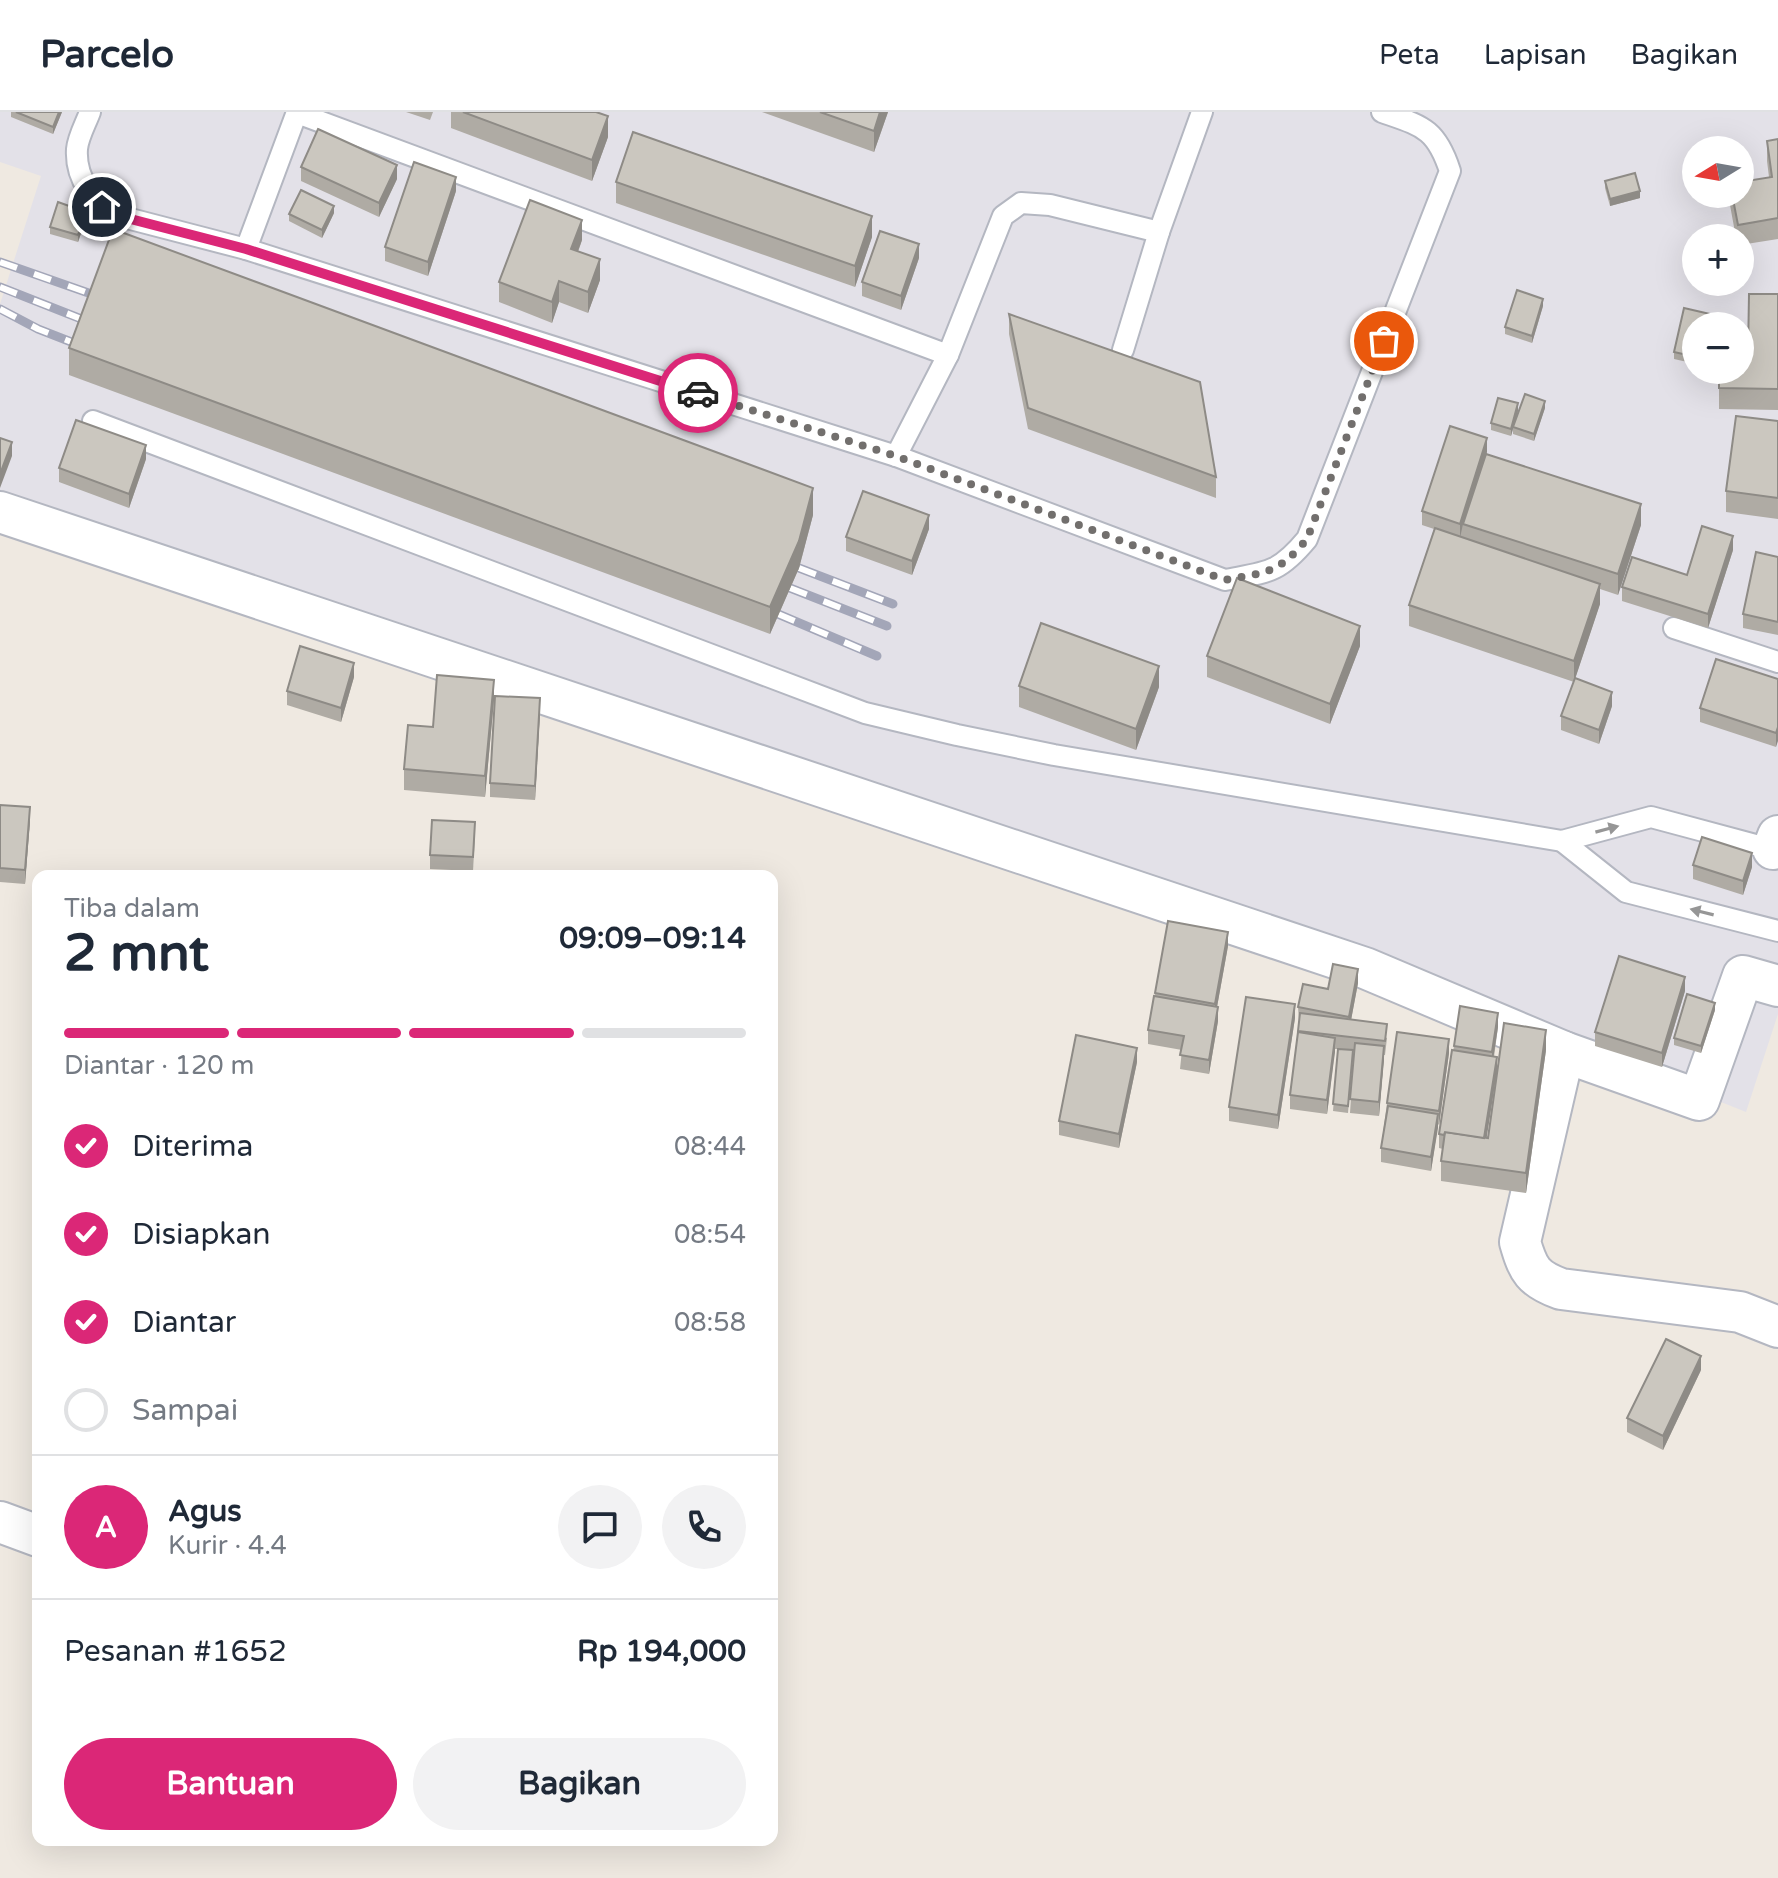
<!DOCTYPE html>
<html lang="id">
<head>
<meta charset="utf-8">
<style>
	:root { --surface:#fff; --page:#f2f2f3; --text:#1f2937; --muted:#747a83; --line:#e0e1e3; --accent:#db2777 }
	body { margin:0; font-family:"Varela Round",sans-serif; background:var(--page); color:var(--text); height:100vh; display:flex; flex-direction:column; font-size:30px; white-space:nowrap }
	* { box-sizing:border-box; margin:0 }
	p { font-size:26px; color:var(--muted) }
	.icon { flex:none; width:44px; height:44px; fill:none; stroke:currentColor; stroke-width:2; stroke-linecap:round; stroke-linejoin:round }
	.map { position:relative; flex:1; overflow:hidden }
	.panel { position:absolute; left:32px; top:758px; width:746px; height:976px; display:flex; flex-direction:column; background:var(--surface); border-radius:16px; box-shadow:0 8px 32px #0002 }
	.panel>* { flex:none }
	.needle { width:52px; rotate:259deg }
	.controls { position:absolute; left:1682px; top:24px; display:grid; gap:16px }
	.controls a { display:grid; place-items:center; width:72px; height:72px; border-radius:50%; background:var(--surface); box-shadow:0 8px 32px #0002; font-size:40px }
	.pin { position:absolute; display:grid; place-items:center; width:68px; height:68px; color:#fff; margin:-34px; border:4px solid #fff; border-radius:50%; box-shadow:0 2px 8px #0007 }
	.courier { position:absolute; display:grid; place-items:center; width:80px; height:80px; margin:-40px; border:6px solid #db2777; border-radius:50%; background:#fff; color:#222; box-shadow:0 2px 10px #0007 }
	.headline em { font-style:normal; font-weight:700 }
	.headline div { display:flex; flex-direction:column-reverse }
	.headline { display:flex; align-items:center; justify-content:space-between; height:136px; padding:0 32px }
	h1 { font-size:52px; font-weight:700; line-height:60px }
	.bar { display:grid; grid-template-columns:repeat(4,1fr); gap:12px 8px; align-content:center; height:96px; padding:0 32px }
	.bar i { height:10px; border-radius:6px; background:var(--line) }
	.bar .current { background:var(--accent) }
	.bar p { grid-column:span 4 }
	.line { display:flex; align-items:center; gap:20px; padding:0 32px; border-top:2px solid var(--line) }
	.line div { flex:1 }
	.round { display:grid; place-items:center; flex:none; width:84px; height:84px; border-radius:42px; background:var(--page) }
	ol { padding:0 32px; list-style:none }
	li { display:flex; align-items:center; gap:24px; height:88px }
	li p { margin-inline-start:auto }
	li .icon { padding:8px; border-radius:50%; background:var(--accent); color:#fff; stroke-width:4 }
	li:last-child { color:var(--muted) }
	li i { width:44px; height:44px; border:4px solid var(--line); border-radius:50% }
	.primary-button { display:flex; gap:16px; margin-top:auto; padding:16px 32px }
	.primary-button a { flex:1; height:92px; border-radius:48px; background:var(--accent); color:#fff; font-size:32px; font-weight:700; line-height:92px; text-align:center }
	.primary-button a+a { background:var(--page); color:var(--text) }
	header { display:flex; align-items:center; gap:48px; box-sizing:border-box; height:112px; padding:0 40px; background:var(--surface); border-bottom:2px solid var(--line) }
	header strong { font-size:38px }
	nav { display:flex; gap:44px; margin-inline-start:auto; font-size:28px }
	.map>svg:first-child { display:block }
	.industrial { fill:#e3e1e8; fill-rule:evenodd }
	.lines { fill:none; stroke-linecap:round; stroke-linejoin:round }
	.service-casing { stroke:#b4b7c1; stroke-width:24 }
	.minor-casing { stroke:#b4b7c1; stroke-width:44 }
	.service { stroke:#fff; stroke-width:20 }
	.minor { stroke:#fff; stroke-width:40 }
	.rail-casing { stroke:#a3a6b8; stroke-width:9 }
	.rail { stroke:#fff; stroke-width:6; stroke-dasharray:18; stroke-linecap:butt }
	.wall { fill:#afaba4 }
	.shaded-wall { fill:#8e8b86 }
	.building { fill:#cbc7bf; stroke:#8e8b86; stroke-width:2 }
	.oneway { fill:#969696 }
	.done { stroke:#726f6d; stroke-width:8; stroke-dasharray:0 14.4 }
	.route { stroke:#db2777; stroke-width:10 }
</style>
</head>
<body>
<header>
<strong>Parcelo</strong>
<nav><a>Peta</a><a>Lapisan</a><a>Bagikan</a></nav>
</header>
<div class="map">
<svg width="1778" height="1766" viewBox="0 0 1778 1766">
	<rect width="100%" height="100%" fill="#efe9e1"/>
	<path class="industrial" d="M0,0H1778V902L1746,1000L1185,775L0,388V192L41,64L0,50ZM1696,38H1740V82H1696ZM1696,126H1740V170H1696ZM1696,214H1740V258H1696Z"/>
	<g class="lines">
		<g class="service-casing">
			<g id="service">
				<path d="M90,0C86,11 78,25 77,37C75,67 94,91 119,104L246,137L896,344L1225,468C1267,460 1278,462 1307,427L1450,59C1436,16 1422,14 1382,0"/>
				<polyline points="297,1 948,243"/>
				<polyline points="246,137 297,0"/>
				<polyline points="1123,238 1159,120 1202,0"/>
				<polyline points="93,309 865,601 957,623 1054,643 1562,729 1651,705 1778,739"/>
				<polyline points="896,344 948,243 1003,104 1021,91 1050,93 1159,120"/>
				<polyline points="1674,516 1778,550"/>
				<polyline points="1562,729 1626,780 1778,819"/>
			</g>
		</g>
		<g class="minor-casing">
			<g id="minor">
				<polyline points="0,400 1365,856 1564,940 1699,988 1743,864 1778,874"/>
				<polyline points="1773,737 1778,724"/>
				<path d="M1564,940L1520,1130C1528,1158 1533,1167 1561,1177L1740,1200L1778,1215"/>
				<polyline points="0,1410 38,1424"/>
			</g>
		</g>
		<use href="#service" class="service"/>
		<use href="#minor" class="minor"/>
		<g class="rail-casing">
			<g id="rail">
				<polyline points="0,150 100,185"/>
				<polyline points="0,175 89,210"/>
				<polyline points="0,197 38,217 79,233"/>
				<polyline points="799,456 893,492"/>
				<polyline points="790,476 887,514"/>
				<polyline points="778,502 877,544"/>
			</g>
		</g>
		<use href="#rail" class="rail"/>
	</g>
	<g class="wall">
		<polygon points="11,0 62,0 53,22 11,5"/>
		<polygon points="406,0 433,0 430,8"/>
		<polygon points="451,0 596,0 608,25 592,69 451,16"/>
		<polygon points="762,0 888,0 874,40"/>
		<polygon points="1778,27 1778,127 1740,133 1740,126 1736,126 1730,93 1730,82 1740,82 1769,65 1767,49 1767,29"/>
		<polygon points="301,55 397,67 379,105 301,69"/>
		<polygon points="1605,69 1640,86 1610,94 1605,76"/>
		<polygon points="616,70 872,125 855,175 616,91"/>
		<polygon points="456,79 428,164 385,149 385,135"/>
		<polygon points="334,101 322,126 289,109 289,102"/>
		<polygon points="86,107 78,130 50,122 50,115"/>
		<polygon points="582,128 578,140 600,168 588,201 559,190 552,211 499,190 499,170"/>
		<polygon points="919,146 901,198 862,184 862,170"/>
		<polygon points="1778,182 1778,298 1719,297 1719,258 1748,243"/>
		<polygon points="1543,194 1532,231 1505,222 1505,215"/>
		<polygon points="1684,196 1710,202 1709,214 1696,214 1696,252 1674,247 1674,240"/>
		<polygon points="1009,202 1216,365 1216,386 1028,317 1009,222"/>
		<polygon points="69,236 813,403 799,456 770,522 69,263"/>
		<polygon points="1545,296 1534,329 1513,322 1513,315"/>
		<polygon points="1518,299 1511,324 1491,318 1491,311"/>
		<polygon points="1778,309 1778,407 1726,400 1726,379"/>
		<polygon points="1487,340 1487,342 1641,413 1618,483 1600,477 1600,492 1574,570 1409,514 1409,493 1434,417 1422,413 1422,399"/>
		<polygon points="146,347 129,396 59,370 59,356"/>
		<polygon points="929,417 912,463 846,439 846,425"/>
		<polygon points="1733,438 1708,516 1622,489 1622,475 1687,463"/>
		<polygon points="1778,445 1778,523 1743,516 1743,502"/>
		<polygon points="1360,534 1330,612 1207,565 1207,544"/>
		<polygon points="354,565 341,610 287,593 287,579"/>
		<polygon points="1778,567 1776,635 1700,610 1700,596"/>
		<polygon points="1019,574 1159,575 1136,638 1019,595"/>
		<polygon points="494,588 485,685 404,678 404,657 433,615"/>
		<polygon points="1612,594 1599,632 1561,618 1561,604"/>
		<polygon points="540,600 535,688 490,685 490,671"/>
		<polygon points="0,693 30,709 25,772 0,770"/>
		<polygon points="475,724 473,759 430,757 430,743"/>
		<polygon points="1693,753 1752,755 1743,783 1693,767"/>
		<polygon points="1228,834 1217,895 1218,909 1209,962 1180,957 1182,938 1148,932 1148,918 1155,881"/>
		<polygon points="1358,871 1351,908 1387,926 1385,943 1384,943 1379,1004 1350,1001 1354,939 1353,939 1348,1001 1333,999 1338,937 1335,937 1327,1002 1290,997 1290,983 1299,909 1298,895 1328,877"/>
		<polygon points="1685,879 1662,955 1595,934 1595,920"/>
		<polygon points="1715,898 1701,941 1674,933 1674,926"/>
		<polygon points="1295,906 1278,1017 1229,1009 1229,995"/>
		<polygon points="1498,915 1494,945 1497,959 1486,1026 1488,1026 1546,938 1526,1081 1441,1069 1441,1049 1443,1037 1439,1036 1439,1022 1454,934"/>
		<polygon points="1449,941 1439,1013 1438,1012 1431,1059 1381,1050 1381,1036 1387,991"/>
		<polygon points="1137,950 1119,1036 1059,1023 1059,1009"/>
		<polygon points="1701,1258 1663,1338 1627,1320 1627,1306"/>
	</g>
	<g class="shaded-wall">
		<polygon points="59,0 62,0 53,22 53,15"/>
		<polygon points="880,0 888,0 874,40 874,19"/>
		<polygon points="608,4 608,25 592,69 592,48"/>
		<polygon points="397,53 397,67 379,105 379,91"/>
		<polygon points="456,65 456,79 428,164 428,150"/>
		<polygon points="1640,79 1640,86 1610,94 1610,87"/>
		<polygon points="334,94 334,101 322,126 322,118"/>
		<polygon points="86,100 86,107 78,130 78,123"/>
		<polygon points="872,104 872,125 855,175 855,154"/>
		<polygon points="582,108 582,128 571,158 571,137"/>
		<polygon points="919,132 919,146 901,198 901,184"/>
		<polygon points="600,147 600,168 588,201 588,180"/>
		<polygon points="559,169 559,190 552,211 552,190"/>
		<polygon points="1543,187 1543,194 1532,231 1532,224"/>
		<polygon points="1545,289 1545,296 1534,329 1534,322"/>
		<polygon points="1518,291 1518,299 1511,324 1511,317"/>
		<polygon points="1487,326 1487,340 1464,413 1463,412 1460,426 1460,412"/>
		<polygon points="12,330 12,344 0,376 0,362"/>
		<polygon points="146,333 146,347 129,396 129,382"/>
		<polygon points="813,376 813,403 799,456 770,522 770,495"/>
		<polygon points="1641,392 1641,413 1618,483 1618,462"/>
		<polygon points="929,403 929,417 912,463 912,449"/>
		<polygon points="1733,424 1733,438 1708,516 1708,502"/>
		<polygon points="1600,472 1600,492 1574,570 1574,549"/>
		<polygon points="1360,514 1360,534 1330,612 1330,592"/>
		<polygon points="354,551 354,565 341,610 341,596"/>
		<polygon points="1159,554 1159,575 1136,638 1136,617"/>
		<polygon points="494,568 494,588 485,685 485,664"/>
		<polygon points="1612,580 1612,594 1599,632 1599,618"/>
		<polygon points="540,586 540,600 535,688 535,674"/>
		<polygon points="1778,615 1778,629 1776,635 1776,621"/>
		<polygon points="30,695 30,709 25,772 25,758"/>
		<polygon points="1752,741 1752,755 1743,783 1743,769"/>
		<polygon points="1228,820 1228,834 1215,906 1215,892"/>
		<polygon points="1358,857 1358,871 1349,919 1349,905"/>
		<polygon points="1685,865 1685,879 1662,955 1662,941"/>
		<polygon points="1715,891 1715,898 1701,941 1701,934"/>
		<polygon points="1295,892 1295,906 1278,1017 1278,1003"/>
		<polygon points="1218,895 1218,909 1209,962 1209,948"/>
		<polygon points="1498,901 1498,915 1492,954 1492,940"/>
		<polygon points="1546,918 1546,938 1526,1081 1526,1061"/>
		<polygon points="1335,926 1335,940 1327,1002 1327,988"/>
		<polygon points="1449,927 1449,941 1439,1013 1439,999"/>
		<polygon points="1384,934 1384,948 1379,1004 1379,990"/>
		<polygon points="1137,936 1137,950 1119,1036 1119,1022"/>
		<polygon points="1497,945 1497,959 1484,1043 1484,1029"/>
		<polygon points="1438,1002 1438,1016 1431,1059 1431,1045"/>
		<polygon points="1701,1244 1701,1258 1663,1338 1663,1324"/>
	</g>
	<g class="building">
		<polygon points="16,0 59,0 53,15"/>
		<polygon points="463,0 596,0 608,4 592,48"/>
		<polygon points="820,0 880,0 874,19"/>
		<polygon points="318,17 397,53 379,91 301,55"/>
		<polygon points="633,20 872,104 855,154 616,70"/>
		<polygon points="1778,27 1778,106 1738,113 1732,82 1740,82 1740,70 1772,65 1767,29"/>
		<polygon points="414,50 456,65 428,150 385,135"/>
		<polygon points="1635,61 1640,79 1610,87 1605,69"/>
		<polygon points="301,78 334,94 322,118 289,102"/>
		<polygon points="530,88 582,108 571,137 600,147 588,180 559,169 552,190 499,170"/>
		<polygon points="58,90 86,100 78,123 50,115"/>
		<polygon points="113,117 813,376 799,429 770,495 69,236"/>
		<polygon points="880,119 919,132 901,184 862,170"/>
		<polygon points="1517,178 1543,187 1532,224 1505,215"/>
		<polygon points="1749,182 1778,182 1778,277 1719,276 1719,258 1740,258 1740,243 1748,243"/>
		<polygon points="1684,196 1710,202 1707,214 1696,214 1696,245 1674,240"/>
		<polygon points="1009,202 1200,270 1216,365 1028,296"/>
		<polygon points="1525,282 1545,289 1534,322 1513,315"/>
		<polygon points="1498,286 1518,291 1511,317 1491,311"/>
		<polygon points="1736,304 1778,309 1778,386 1726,379"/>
		<polygon points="76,308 146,333 129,382 59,356"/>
		<polygon points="1450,314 1487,326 1460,412 1422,399"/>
		<polygon points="0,326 12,330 0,362"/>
		<polygon points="1486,342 1641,392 1618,462 1463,412"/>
		<polygon points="863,379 929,403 912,449 846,425"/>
		<polygon points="1702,414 1733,424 1708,502 1622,475 1632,445 1687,463"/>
		<polygon points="1435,416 1600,472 1574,549 1409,493"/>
		<polygon points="1756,440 1778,445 1778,510 1743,502"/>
		<polygon points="1237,466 1360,514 1330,592 1207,544"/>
		<polygon points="1041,511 1159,554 1136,617 1019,574"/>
		<polygon points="300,534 354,551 341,596 287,579"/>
		<polygon points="1716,547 1778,567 1778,615 1776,621 1700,596"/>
		<polygon points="437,563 494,568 485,664 404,657 408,613 433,615"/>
		<polygon points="1575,566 1612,580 1599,618 1561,604"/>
		<polygon points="495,584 540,586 535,674 490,671"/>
		<polygon points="0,693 30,695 25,758 0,756"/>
		<polygon points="432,708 475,710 473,745 430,743"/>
		<polygon points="1702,725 1752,741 1743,769 1693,753"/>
		<polygon points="1168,809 1228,820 1215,892 1155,881"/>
		<polygon points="1619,844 1685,865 1662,941 1595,920"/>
		<polygon points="1333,852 1358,857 1349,905 1298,895 1303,872 1328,877"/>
		<polygon points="1687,882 1715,891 1701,934 1674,926"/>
		<polygon points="1154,884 1218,895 1209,948 1180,943 1184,924 1148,918"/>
		<polygon points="1246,885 1295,892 1278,1003 1229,995"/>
		<polygon points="1460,894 1498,901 1492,940 1454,934"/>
		<polygon points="1300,901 1387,912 1385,929 1298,919"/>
		<polygon points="1504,911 1546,918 1526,1061 1441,1049 1445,1020 1488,1026"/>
		<polygon points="1298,920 1335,926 1327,988 1290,983"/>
		<polygon points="1397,920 1449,927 1439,999 1387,991"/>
		<polygon points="1076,923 1137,936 1119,1022 1059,1009"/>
		<polygon points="1355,931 1384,934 1379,990 1350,987"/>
		<polygon points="1338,937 1353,938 1348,994 1333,992"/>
		<polygon points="1452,938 1497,945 1484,1026 1445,1020 1444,1023 1439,1022"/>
		<polygon points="1388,994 1438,1002 1431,1045 1381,1036"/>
		<polygon points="1666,1227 1701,1244 1663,1324 1627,1306"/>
	</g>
	<defs><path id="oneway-solid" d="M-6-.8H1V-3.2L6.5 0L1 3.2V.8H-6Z" transform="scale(2)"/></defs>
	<g class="oneway">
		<use href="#oneway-solid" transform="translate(1607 717) rotate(-15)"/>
		<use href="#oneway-solid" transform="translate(1702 800) rotate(-166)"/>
	</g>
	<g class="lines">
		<path class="done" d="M698,281L896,344L1225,468C1267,460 1278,462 1307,427L1384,229"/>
		<polyline class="route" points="102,95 119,104 246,137 698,281"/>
	</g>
</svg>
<div class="controls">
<a><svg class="needle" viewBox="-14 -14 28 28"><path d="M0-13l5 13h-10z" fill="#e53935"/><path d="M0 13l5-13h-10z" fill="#747a83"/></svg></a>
<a>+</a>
<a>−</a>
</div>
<div class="pin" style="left:1384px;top:229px;background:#ea580c"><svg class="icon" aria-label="bag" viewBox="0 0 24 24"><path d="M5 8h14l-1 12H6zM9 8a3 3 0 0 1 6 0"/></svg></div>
<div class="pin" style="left:102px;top:95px;background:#1f2937"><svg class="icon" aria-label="home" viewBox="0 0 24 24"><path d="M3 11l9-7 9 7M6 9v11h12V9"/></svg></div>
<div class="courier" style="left:698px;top:281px"><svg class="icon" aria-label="car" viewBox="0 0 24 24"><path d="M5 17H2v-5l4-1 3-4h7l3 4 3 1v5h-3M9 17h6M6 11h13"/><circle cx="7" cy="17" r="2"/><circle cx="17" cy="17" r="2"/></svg></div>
<section class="panel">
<div class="headline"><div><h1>2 mnt</h1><p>Tiba dalam</p></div><em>09:09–09:14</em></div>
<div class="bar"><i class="current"></i><i class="current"></i><i class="current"></i><i></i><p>Diantar · 120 m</p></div>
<ol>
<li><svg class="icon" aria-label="check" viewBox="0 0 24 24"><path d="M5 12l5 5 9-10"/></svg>Diterima<p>08:44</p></li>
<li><svg class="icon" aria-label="check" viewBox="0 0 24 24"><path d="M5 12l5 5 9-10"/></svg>Disiapkan<p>08:54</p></li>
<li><svg class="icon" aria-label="check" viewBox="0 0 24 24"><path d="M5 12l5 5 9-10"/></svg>Diantar<p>08:58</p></li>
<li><i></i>Sampai</li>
</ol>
<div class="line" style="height:144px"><b class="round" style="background:var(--accent);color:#fff">A</b><div><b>Agus</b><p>Kurir · 4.4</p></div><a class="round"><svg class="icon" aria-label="chat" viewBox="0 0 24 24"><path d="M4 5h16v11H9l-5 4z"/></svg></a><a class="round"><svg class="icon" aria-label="phone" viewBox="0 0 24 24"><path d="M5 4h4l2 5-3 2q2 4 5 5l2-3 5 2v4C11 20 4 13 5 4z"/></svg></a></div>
<div class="line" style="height:104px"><div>Pesanan #1652</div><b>Rp 194,000</b></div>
<div class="primary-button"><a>Bantuan</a><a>Bagikan</a></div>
</section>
</div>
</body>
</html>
